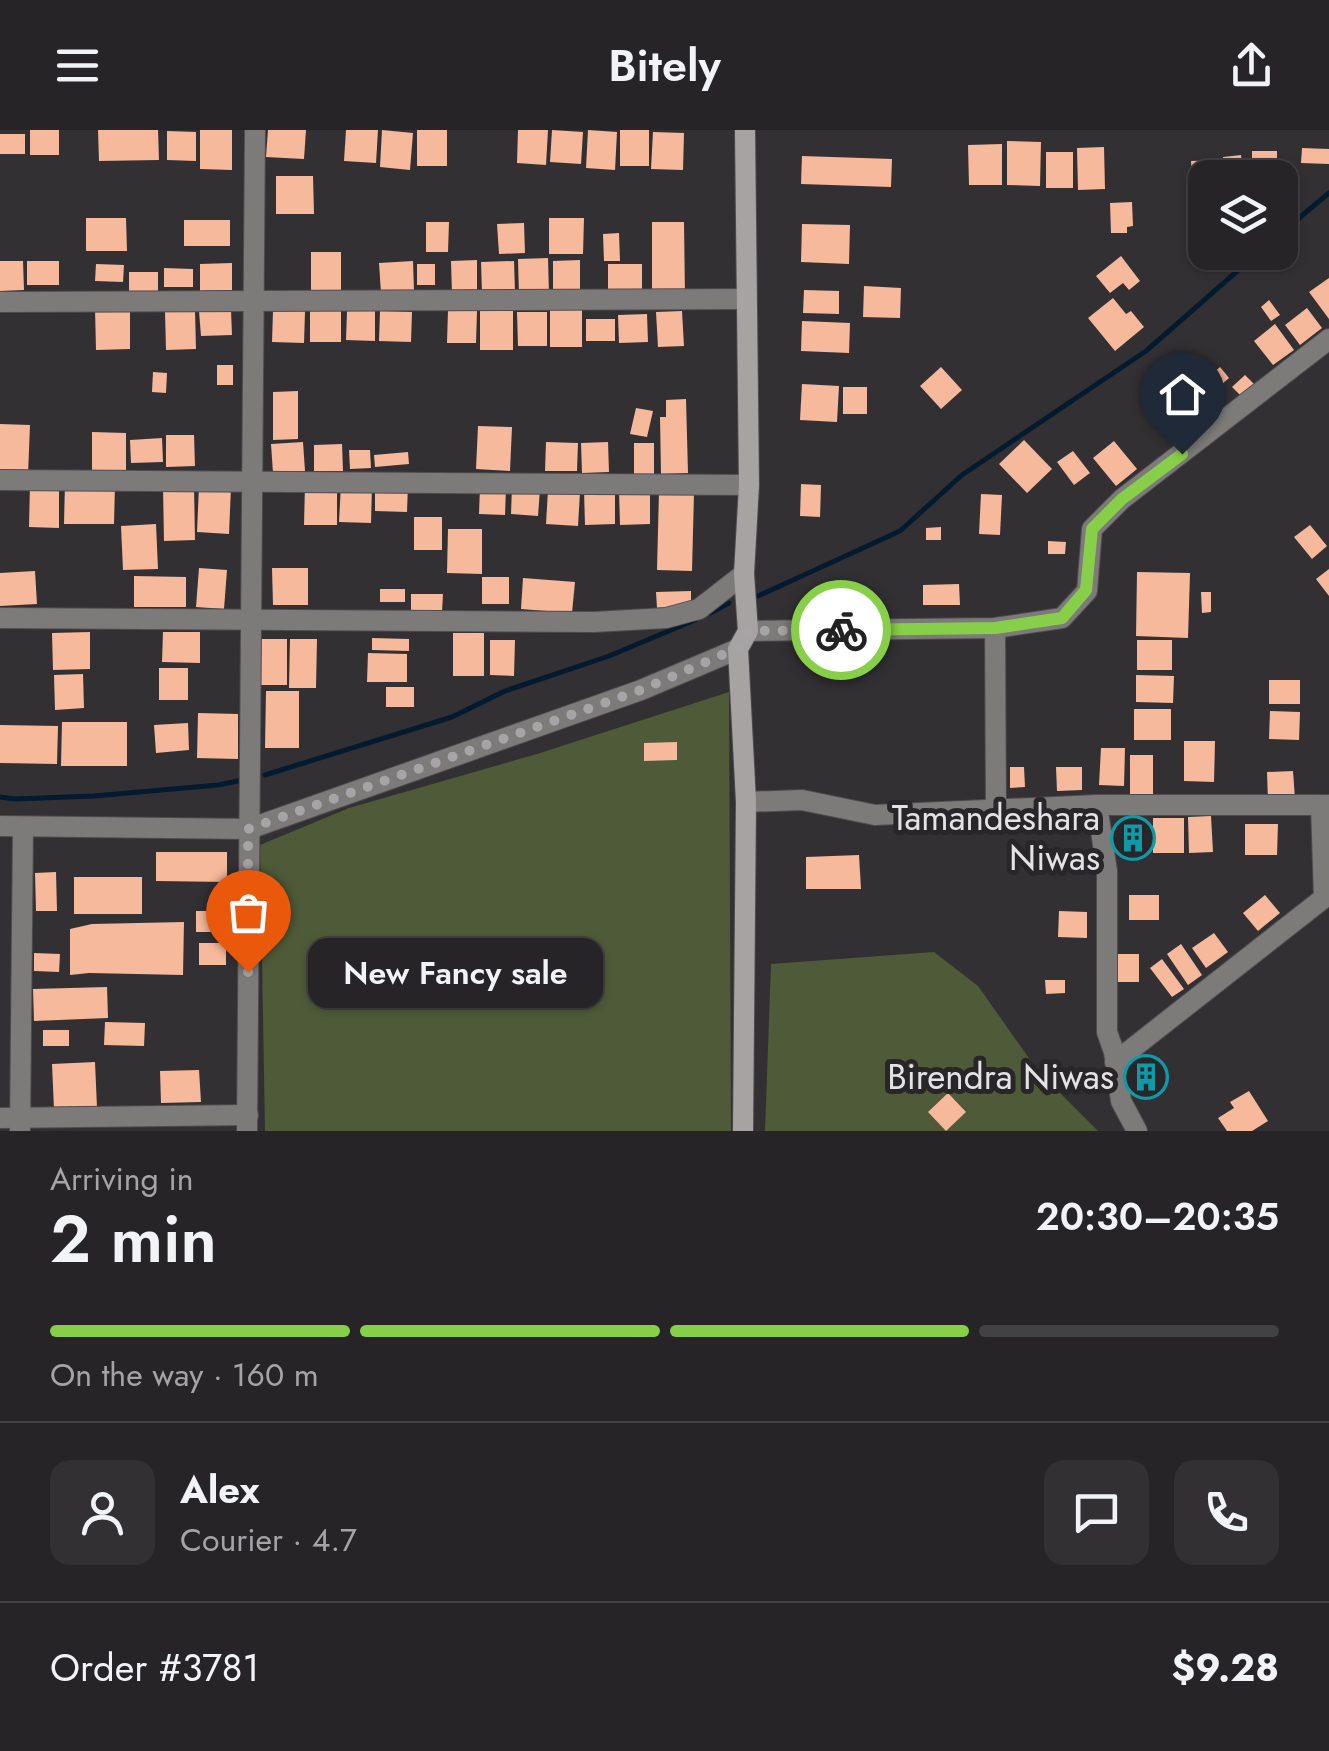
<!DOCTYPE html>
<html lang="en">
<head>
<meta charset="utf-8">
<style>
	:root { --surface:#262427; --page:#323033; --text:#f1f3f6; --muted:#a4a4a7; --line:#424144; --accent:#88cf49 }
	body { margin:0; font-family:Jost,sans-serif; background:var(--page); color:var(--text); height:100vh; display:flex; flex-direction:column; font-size:38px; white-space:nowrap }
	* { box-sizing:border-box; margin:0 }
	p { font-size:32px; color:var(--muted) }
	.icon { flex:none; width:55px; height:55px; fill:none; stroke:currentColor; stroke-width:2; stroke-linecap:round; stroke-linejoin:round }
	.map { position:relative; height:1001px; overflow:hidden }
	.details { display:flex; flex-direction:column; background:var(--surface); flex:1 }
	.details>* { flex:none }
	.buttons { position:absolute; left:1188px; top:30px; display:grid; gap:20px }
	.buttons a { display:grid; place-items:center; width:110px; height:110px; border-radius:20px; background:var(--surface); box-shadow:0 2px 8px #0004,0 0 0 2px var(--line); font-size:50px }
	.pin { position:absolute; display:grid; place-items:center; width:85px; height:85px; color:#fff; margin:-102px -42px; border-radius:50% 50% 50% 0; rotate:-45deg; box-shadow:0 0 10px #0007 }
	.pin .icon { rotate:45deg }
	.courier { position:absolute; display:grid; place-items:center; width:100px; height:100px; margin:-50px; border:8px solid #88cf49; border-radius:50%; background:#fff; color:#222; box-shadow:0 2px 12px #0007 }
	.bubble { position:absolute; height:70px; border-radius:20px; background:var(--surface); box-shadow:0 2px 8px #0004,0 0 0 2px var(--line); font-size:32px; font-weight:600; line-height:70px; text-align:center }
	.overview em { font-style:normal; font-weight:600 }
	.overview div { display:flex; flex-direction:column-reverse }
	.overview { display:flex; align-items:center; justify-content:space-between; height:170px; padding:0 50px }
	h1 { font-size:65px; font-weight:600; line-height:75px }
	.bar { display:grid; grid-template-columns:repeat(4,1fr); gap:15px 10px; align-content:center; height:120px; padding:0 50px }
	.bar i { height:12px; border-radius:8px; background:var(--line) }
	.bar .active { background:var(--accent) }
	.bar p { grid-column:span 4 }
	.line { display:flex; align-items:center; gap:25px; padding:0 50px; border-top:2px solid var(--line) }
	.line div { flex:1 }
	.round { display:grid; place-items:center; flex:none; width:105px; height:105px; border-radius:20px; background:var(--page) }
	header { display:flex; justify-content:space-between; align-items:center; height:130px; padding:0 50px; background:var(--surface); font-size:45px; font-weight:600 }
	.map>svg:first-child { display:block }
	.green { fill:#4e5a38 }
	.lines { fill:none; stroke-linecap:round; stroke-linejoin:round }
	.stream { stroke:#041b2f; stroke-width:5 }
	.building { fill:#f6b99b }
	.street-casing { stroke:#4f4c50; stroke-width:22 }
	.secondary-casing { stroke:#4f4c50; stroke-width:22 }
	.street { stroke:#7d7a7a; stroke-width:20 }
	.secondary { stroke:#a7a3a3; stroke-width:20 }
	.done { stroke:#a5a4a6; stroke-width:10; stroke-dasharray:0 18 }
	.route { stroke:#88cf49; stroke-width:12 }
	.labels { text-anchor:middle; stroke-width:10; stroke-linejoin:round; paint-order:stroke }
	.poi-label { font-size:35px; fill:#e3e2e4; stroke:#29262a; text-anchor:end }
</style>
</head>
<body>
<header><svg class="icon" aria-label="menu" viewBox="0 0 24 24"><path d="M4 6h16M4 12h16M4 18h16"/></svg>Bitely<svg class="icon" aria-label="share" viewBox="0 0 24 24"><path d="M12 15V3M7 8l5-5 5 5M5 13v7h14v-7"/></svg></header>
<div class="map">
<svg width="1329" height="1001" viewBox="0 0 1329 1001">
	<rect width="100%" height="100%" fill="#333034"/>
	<g class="green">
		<polygon points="729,562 731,1001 265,1001 260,715 349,678 537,624"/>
		<polygon points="934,822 978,856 1038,941 1098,1001 765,1001 771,834"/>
	</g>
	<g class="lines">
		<g class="stream">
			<polyline points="1280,104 1329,63"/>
			<polyline points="758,466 900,401 962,345 1146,221 1259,122"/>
			<polyline points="710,483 729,473"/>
			<polyline points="265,645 452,587 505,561 609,526 695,490"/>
			<polyline points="0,667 15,669 94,666 218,655 238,651"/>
		</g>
	</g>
	<g class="building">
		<rect x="30" y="0" width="29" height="25"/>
		<polygon points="98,0 158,0 159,30 99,31"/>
		<polygon points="200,0 232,0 232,40 200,39"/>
		<polygon points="268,0 306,0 304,29 266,27"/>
		<polygon points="346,0 378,0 376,33 344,31"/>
		<polygon points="382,0 413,3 410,40 380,37"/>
		<rect x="417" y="0" width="30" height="36"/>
		<polygon points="518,0 548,0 546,35 517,33"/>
		<polygon points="552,0 583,2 581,34 550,32"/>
		<polygon points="588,0 617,2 615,40 586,38"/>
		<rect x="620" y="0" width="29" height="36"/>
		<polygon points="167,1 196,2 196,31 167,30"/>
		<polygon points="653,2 684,3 683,40 651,39"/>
		<rect x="0" y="4" width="25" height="20"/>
		<polygon points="1007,11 1041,12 1040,56 1007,55"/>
		<polygon points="1002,14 1002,55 969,55 968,15"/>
		<polygon points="1104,17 1105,59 1078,60 1077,18"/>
		<polygon points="1302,18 1329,19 1329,34 1301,33"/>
		<rect x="1252" y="21" width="25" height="27"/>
		<rect x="1046" y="22" width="27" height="36"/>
		<polygon points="1241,25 1243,43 1225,45 1223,27"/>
		<polygon points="802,26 892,29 891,57 801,54"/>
		<polygon points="1220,30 1221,48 1205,48 1205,64 1193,65 1191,31"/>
		<polygon points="276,46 313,46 314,84 276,84"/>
		<polygon points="1132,72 1133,96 1127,97 1127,103 1111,103 1110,73"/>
		<polygon points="86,88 126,88 127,121 86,121"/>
		<polygon points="549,88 584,88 583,124 549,124"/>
		<rect x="184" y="90" width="46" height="26"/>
		<polygon points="426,92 449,92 448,122 426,122"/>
		<polygon points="652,92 684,92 685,167 652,167"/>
		<polygon points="524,93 525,123 499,124 497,94"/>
		<polygon points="802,94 850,95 849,134 801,132"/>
		<polygon points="619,103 620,131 604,131 603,104"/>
		<rect x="311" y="122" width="30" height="43"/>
		<polygon points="1121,126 1140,151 1129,160 1123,153 1110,163 1096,146"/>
		<polygon points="548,128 549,165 519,166 518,129"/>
		<polygon points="477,130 477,164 452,164 451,131"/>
		<polygon points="580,130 580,162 553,163 553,131"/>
		<polygon points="0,131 23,131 24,160 0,161"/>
		<rect x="27" y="131" width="32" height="24"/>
		<polygon points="413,131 414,161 381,163 379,133"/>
		<polygon points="514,131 515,163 482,164 481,132"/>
		<polygon points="232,133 232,160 200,161 200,134"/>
		<polygon points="96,134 124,135 123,152 95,151"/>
		<rect x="417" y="134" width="18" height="21"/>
		<rect x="608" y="134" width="34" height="33"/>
		<polygon points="164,138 193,139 193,157 164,157"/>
		<rect x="129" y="142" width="29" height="19"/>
		<polygon points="1329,148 1329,189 1309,162"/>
		<polygon points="864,156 901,158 900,188 863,187"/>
		<polygon points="804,160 839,161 839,184 803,183"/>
		<polygon points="1113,168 1126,184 1131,181 1144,197 1115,221 1088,188"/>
		<polygon points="1269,170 1280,185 1271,191 1261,177"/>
		<polygon points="95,178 130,178 130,219 96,220"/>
		<polygon points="1307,178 1322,198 1300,215 1285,195"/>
		<rect x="550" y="179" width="32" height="38"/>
		<polygon points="231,180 232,205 201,206 199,181"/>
		<polygon points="273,180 305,181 304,213 272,212"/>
		<polygon points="448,180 477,181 476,213 447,213"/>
		<polygon points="195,181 196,219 166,220 165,182"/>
		<rect x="310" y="181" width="31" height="31"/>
		<polygon points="347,181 375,181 375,211 346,210"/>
		<polygon points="380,181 412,182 411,212 379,211"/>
		<rect x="480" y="181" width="33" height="39"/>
		<polygon points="682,181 684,216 658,217 656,182"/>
		<polygon points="517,182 547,182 547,216 518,216"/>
		<polygon points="647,184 648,212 619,213 618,185"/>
		<rect x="586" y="189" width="29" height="22"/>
		<polygon points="802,191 850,193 849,223 801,221"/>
		<polygon points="1275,194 1294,220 1273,235 1254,211"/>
		<rect x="217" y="235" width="16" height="20"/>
		<polygon points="941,237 962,260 941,279 920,256"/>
		<polygon points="1220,237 1229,248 1221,255 1212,244"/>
		<polygon points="153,242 167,243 166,263 152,262"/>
		<polygon points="1205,245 1222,264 1204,281 1186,262"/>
		<polygon points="1245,245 1256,256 1244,269 1232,257"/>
		<polygon points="802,254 839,256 837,292 800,290"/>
		<rect x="843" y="257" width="24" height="27"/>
		<polygon points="298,261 298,309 273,310 273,262"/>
		<polygon points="1173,266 1190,287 1170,303 1153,282"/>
		<polygon points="686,269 688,343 661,344 660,287 666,287 666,270"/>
		<polygon points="636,278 653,281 647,307 630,304"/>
		<polygon points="0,294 30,295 28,345 0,344"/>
		<polygon points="478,296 512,297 510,341 476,339"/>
		<polygon points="92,302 126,303 126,342 92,342"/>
		<polygon points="166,305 194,305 195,336 166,337"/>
		<polygon points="162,308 163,332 131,333 130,310"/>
		<polygon points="1024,310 1052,339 1027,363 999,334"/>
		<polygon points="1114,311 1137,339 1116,356 1093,328"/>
		<polygon points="303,312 305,341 273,343 271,314"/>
		<polygon points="546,312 578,313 577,341 545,341"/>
		<polygon points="608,312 609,342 582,343 581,313"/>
		<rect x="634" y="313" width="20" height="31"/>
		<polygon points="342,314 343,341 314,341 314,315"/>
		<polygon points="349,320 370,320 371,338 350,339"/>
		<polygon points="1073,321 1090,343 1074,355 1057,332"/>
		<polygon points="408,322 409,334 375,337 374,325"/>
		<polygon points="65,353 115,354 114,394 64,394"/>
		<polygon points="375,353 408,354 407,382 375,381"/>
		<polygon points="30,354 59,355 59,398 29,397"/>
		<polygon points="801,354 821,355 820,387 800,386"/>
		<polygon points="305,355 337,355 337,395 304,395"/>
		<polygon points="341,355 372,356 371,393 339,392"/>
		<polygon points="163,356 194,356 195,410 164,411"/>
		<polygon points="199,356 231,357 229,404 197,402"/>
		<polygon points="480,357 506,358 505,385 479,384"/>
		<polygon points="512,357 540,359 538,386 511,384"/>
		<polygon points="615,359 615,394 585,395 584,360"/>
		<polygon points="650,359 650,394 620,395 619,360"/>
		<polygon points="548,360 580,362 578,396 546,394"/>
		<polygon points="659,362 694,363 692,441 657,440"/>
		<polygon points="981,364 1002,365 1000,405 979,404"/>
		<rect x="414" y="387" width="28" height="33"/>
		<polygon points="156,394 158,439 123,440 121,396"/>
		<polygon points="1310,395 1327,416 1312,429 1294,407"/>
		<polygon points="941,397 941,410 926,410 926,398"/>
		<polygon points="448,399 482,399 482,444 447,443"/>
		<polygon points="1048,411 1066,412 1065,424 1048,424"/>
		<polygon points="199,438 227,440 224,479 196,477"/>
		<polygon points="272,438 308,438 308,475 273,475"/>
		<polygon points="1329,439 1329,466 1316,449"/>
		<polygon points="35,441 37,474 0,476 0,443"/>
		<polygon points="1137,442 1190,443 1188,508 1136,506"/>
		<polygon points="134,446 186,447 186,477 134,477"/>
		<rect x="482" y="447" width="27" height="27"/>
		<polygon points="523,448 575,452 572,483 521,479"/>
		<polygon points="959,454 960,475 923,475 923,455"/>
		<rect x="380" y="459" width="25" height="13"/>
		<polygon points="691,461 691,476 657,478 656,462"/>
		<polygon points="1201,462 1211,462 1211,482 1202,483"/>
		<polygon points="411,464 443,464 442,482 411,482"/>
		<polygon points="90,502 90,539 53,540 52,503"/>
		<polygon points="163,502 200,502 200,533 162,532"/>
		<rect x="453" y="503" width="31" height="43"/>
		<polygon points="372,508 409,509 409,521 372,520"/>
		<rect x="259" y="509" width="28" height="46"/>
		<polygon points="290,509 317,509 316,558 289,558"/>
		<polygon points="490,510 515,510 514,546 490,545"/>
		<rect x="1137" y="510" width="35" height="30"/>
		<polygon points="368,523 407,524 407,552 367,552"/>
		<rect x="159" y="538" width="29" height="32"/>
		<polygon points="83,544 84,578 55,580 54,545"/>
		<polygon points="1136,545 1174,546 1173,573 1136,572"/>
		<rect x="1269" y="550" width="31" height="24"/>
		<rect x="386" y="557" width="28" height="20"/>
		<polygon points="266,561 299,561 299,618 265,618"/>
		<rect x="1134" y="579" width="37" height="31"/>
		<polygon points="1270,581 1300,582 1299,610 1269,609"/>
		<polygon points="198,583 238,584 238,629 197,628"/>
		<polygon points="62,592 127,592 127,636 61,636"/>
		<polygon points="188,593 189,620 156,623 154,595"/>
		<polygon points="0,595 58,596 57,634 0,633"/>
		<polygon points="1184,611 1215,611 1214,652 1184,651"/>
		<polygon points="677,612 677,630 644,631 644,613"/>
		<polygon points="1101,618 1125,618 1124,656 1099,655"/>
		<rect x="1130" y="625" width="23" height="41"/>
		<polygon points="1010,637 1024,637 1025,657 1010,658"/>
		<polygon points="1056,637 1082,637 1082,660 1057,661"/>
		<polygon points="1293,641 1295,669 1268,671 1267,642"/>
		<polygon points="1211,686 1213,722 1189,723 1188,687"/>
		<rect x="1153" y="688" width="31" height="35"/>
		<rect x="1118" y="691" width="29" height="34"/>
		<polygon points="1245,694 1278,694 1277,725 1245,725"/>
		<polygon points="156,722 227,722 227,752 156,751"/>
		<polygon points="859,725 861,759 806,759 806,727"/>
		<polygon points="56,742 57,781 36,781 35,743"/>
		<rect x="74" y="747" width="68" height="37"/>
		<rect x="1129" y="765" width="30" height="25"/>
		<polygon points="1265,765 1280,783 1258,801 1243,783"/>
		<rect x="196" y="781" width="33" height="21"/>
		<polygon points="1059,781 1087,782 1087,808 1058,807"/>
		<polygon points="184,792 183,845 89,843 70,845 70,799 92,794"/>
		<polygon points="1214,803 1228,822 1206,838 1192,818"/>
		<rect x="199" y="813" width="27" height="22"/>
		<polygon points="1181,814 1202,845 1188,855 1167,824"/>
		<polygon points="34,823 60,824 59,842 34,841"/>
		<polygon points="1115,824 1139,824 1139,852 1116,852"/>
		<polygon points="1162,829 1184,859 1172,867 1150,838"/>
		<polygon points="1045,850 1065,850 1065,863 1046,864"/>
		<polygon points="107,857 108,888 34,891 33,859"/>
		<polygon points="105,892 145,893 144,916 104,915"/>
		<rect x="43" y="900" width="26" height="16"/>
		<polygon points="1150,930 1164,946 1142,964 1128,948"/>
		<polygon points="95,932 97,978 54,979 52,934"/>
		<polygon points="199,940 201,972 161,973 160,941"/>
		<polygon points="1249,961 1268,991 1252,1001 1227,1001 1218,988 1234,978 1230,972"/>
		<polygon points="948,963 966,982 946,1001 928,982"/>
	</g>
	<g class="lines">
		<g class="street-casing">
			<g id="street">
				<polyline points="0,172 746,169"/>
				<polyline points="0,350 749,355"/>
				<polyline points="0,488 594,492 666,488 699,479 744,444"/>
				<polyline points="995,498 996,681"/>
				<polyline points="748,501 995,498 1062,488 1087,461 1092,399 1122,369 1329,209"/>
				<polyline points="746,672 802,670 875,685 1097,675 1329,675"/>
				<polyline points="1097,675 1107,741 1107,902 1114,922 1121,971 1137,1001"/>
				<polyline points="1321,675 1324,768"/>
				<polyline points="0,696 249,699 641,560 738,519"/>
				<polyline points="1115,932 1329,764"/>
				<polyline points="0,988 248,985"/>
				<polyline points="20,1001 23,697"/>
				<polyline points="247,1001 255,0"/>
			</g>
		</g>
		<g class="secondary-casing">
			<polyline id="secondary" points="743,1001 746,672 738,519 748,501 744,444 749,355 745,0"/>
		</g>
		<use href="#street" class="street"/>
		<use href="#secondary" class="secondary"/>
	</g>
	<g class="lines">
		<polyline class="done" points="248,842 248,699 641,560 738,518 748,501 841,500"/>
		<polyline class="route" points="841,500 995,498 1062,488 1086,460 1092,399 1122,369 1182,324"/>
	</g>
	<defs>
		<g id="building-ring" transform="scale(2.25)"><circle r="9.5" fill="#29262a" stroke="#0f9aa8" stroke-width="1.5"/><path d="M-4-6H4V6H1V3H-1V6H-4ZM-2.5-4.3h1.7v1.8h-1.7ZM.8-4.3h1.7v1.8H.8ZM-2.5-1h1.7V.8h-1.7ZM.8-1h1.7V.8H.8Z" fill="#0f9aa8"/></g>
	</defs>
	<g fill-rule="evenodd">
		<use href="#building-ring" x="1133" y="708"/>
		<use href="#building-ring" x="1146" y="947"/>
	</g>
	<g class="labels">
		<g class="poi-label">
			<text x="1100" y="700">Tamandeshara<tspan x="1100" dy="40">Niwas</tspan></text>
			<text x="1114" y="959">Birendra Niwas</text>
		</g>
	</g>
</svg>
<div class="buttons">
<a><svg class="icon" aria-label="layers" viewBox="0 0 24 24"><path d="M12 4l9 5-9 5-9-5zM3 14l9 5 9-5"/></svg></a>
</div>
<div class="pin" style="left:248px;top:842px;background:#ea580c"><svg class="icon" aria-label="bag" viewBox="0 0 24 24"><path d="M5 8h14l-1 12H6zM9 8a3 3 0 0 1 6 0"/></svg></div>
<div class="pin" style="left:1182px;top:324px;background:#1f2937"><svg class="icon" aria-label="home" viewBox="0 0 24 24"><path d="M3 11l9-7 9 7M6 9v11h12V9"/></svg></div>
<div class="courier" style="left:841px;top:500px"><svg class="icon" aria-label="bike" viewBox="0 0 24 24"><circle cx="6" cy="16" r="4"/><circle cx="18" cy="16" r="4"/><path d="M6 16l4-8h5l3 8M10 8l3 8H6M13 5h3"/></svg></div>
<div class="bubble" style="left:308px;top:808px;width:295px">New Fancy sale</div>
</div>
<section class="details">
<div class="overview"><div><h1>2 min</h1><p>Arriving in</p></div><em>20:30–20:35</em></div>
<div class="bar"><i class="active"></i><i class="active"></i><i class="active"></i><i></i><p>On the way · 160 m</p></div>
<div class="line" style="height:180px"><a class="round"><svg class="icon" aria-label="person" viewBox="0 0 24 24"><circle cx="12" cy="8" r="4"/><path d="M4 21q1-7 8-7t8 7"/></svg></a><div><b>Alex</b><p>Courier · 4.7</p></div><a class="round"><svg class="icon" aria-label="chat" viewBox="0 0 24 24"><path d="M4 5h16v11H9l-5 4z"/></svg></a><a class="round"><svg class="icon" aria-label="phone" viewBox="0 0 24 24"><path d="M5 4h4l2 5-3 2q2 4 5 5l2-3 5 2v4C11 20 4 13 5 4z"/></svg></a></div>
<div class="line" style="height:130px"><div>Order #3781</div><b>$9.28</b></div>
</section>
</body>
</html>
